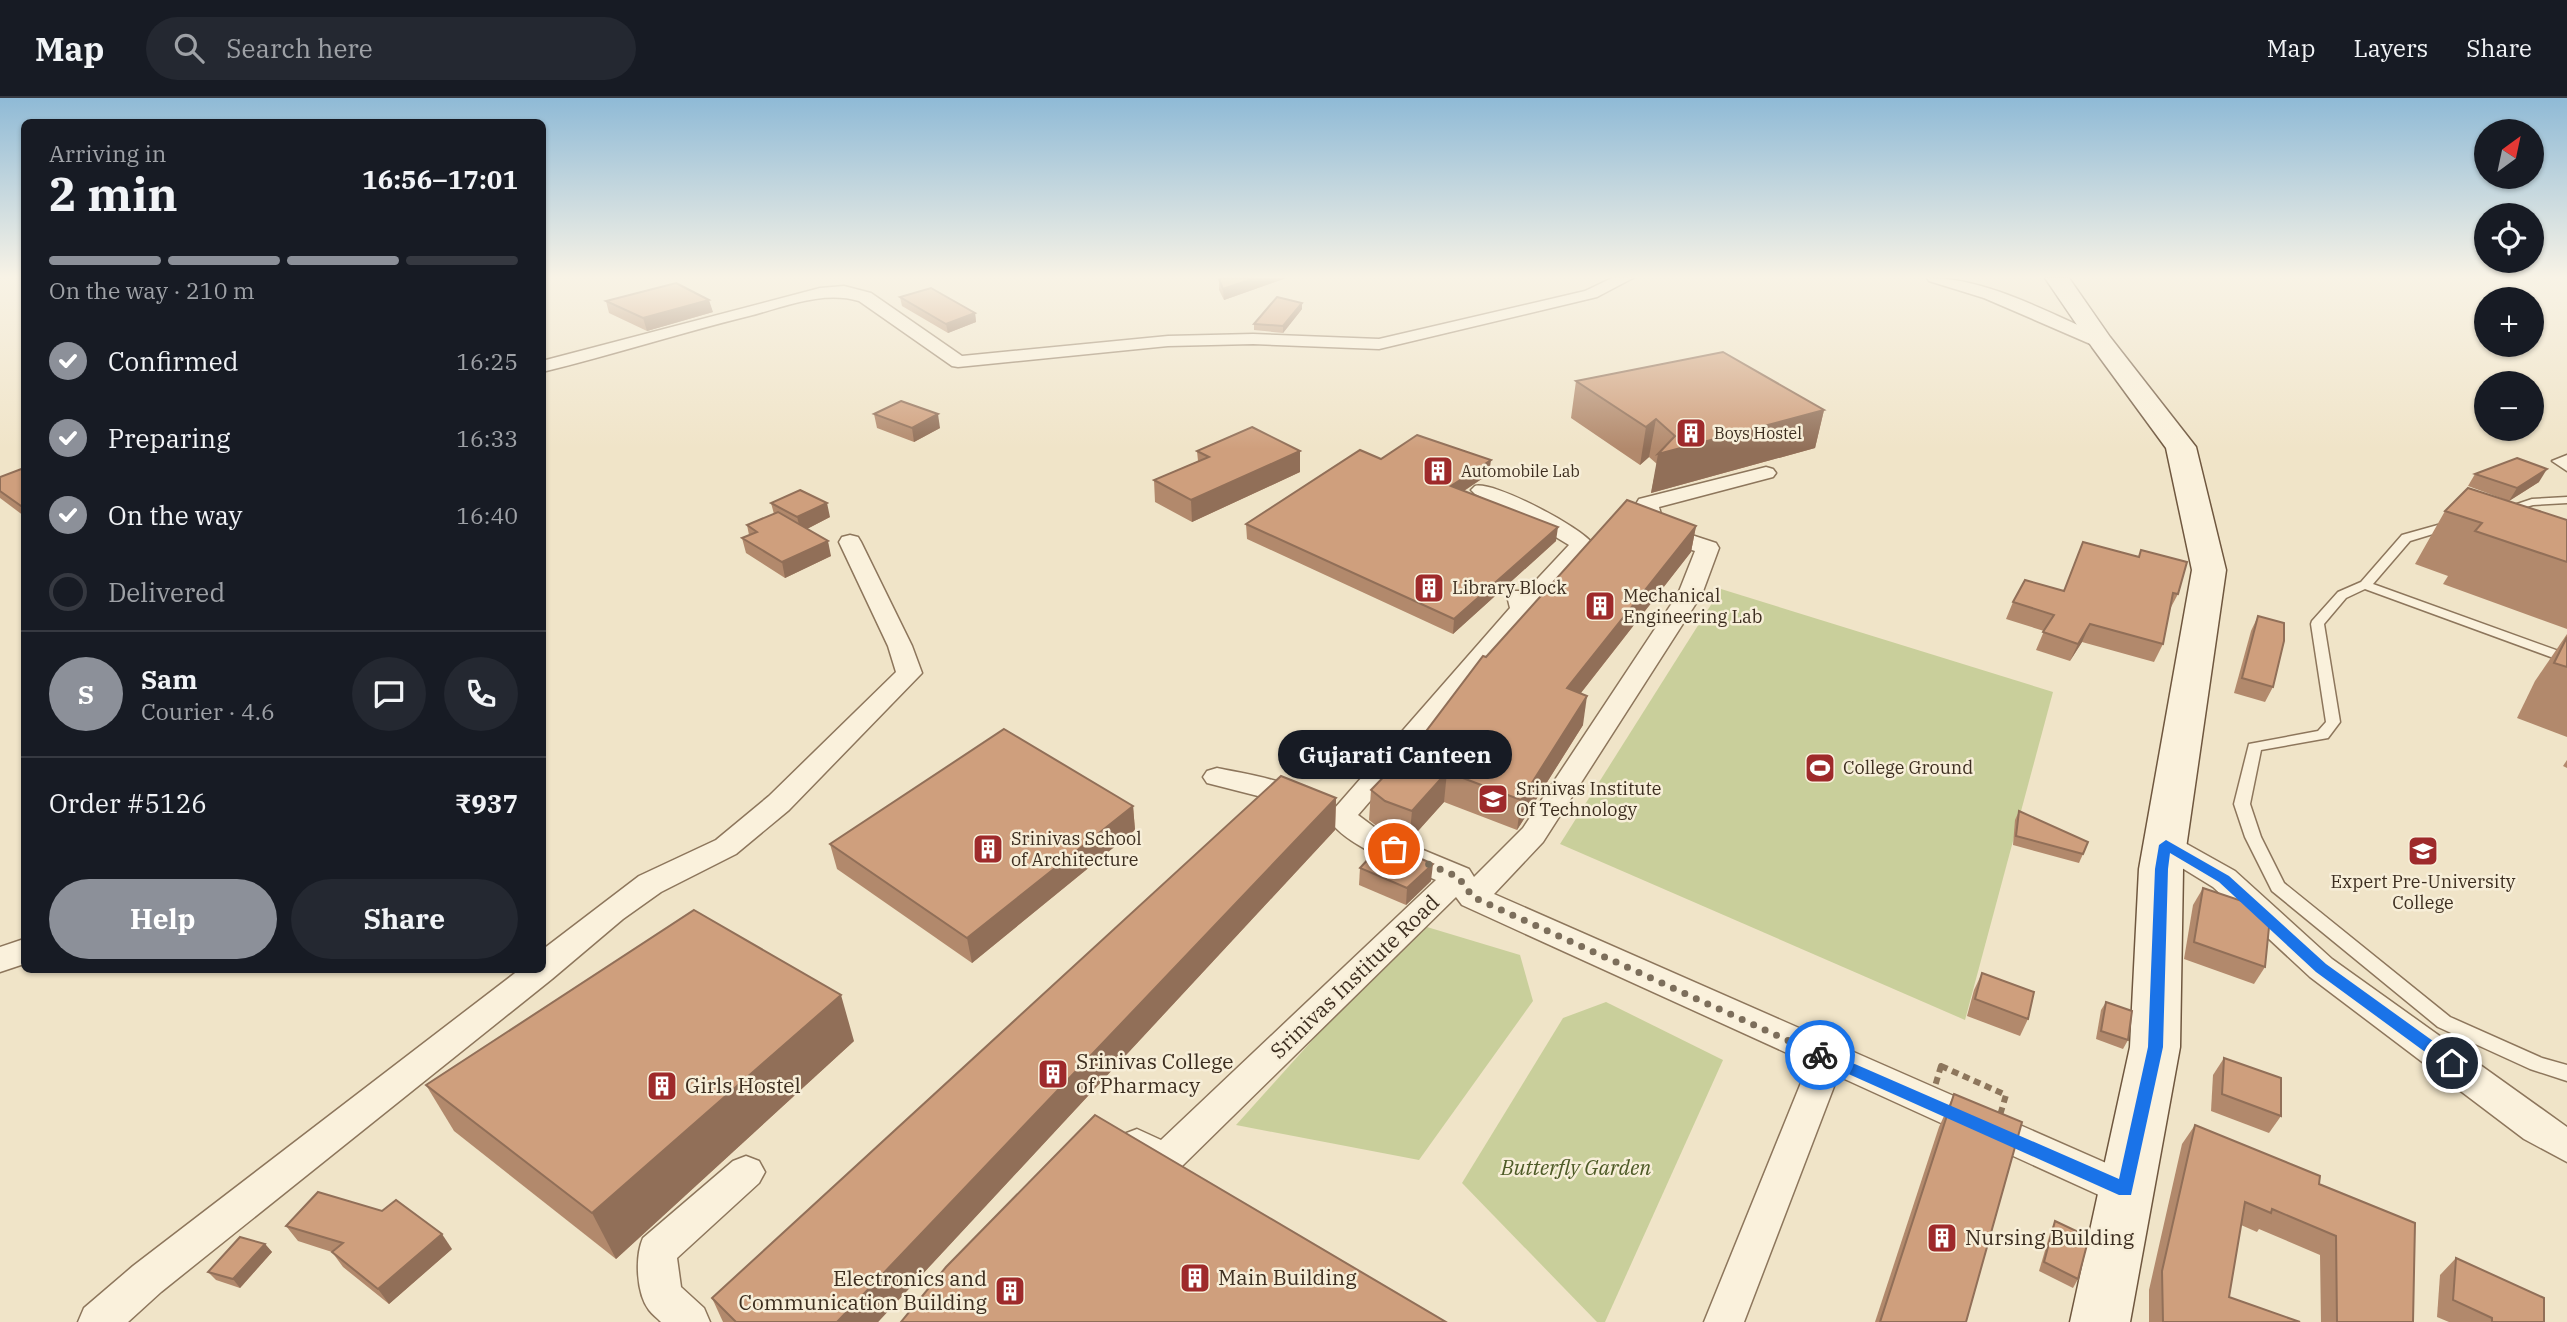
<!DOCTYPE html>
<html lang="en">
<head>
<meta charset="utf-8">
<style>
	:root { --surface:#171b24; --page:#242831; --text:#f1f3f6; --muted:#9ea1a6; --line:#363941; --accent:#8c9099 }
	body { margin:0; font-family:"IBM Plex Serif",serif; background:var(--page); color:var(--text); height:100vh; display:flex; flex-direction:column; font-size:26px; white-space:nowrap }
	* { box-sizing:border-box; margin:0 }
	p { font-size:23px; color:var(--muted) }
	.icon { flex:none; width:38px; height:38px; fill:none; stroke:currentColor; stroke-width:2; stroke-linecap:round; stroke-linejoin:round }
	.map { position:relative; flex:1; overflow:hidden }
	.drawer { position:absolute; left:21px; top:21px; width:525px; height:854px; display:flex; flex-direction:column; background:var(--surface); border-radius:10px; box-shadow:0 2px 5px #0004 }
	.drawer>* { flex:none }
	.needle { width:46px; rotate:33deg }
	.tools { position:absolute; left:2474px; top:21px; display:grid; gap:14px }
	.tools a { display:grid; place-items:center; width:70px; height:70px; border-radius:50%; background:var(--surface); box-shadow:0 2px 5px #0004; font-size:35px }
	.pin { position:absolute; display:grid; place-items:center; width:60px; height:60px; color:#fff; margin:-30px; border:4px solid #fff; border-radius:50%; box-shadow:0 2px 7px #0007 }
	.courier { position:absolute; display:grid; place-items:center; width:70px; height:70px; margin:-35px; border:5px solid #1a73e8; border-radius:50%; background:#fff; color:#222; box-shadow:0 2px 9px #0007 }
	.bubble { position:absolute; height:49px; border-radius:24px; background:var(--surface); box-shadow:0 2px 5px #0004; font-size:23px; font-weight:800; line-height:49px; text-align:center }
	.summary em { font-style:normal; font-weight:800 }
	.summary div { display:flex; flex-direction:column-reverse }
	.summary { display:flex; align-items:center; justify-content:space-between; height:119px; padding:0 28px }
	h1 { font-size:46px; font-weight:800; line-height:52px }
	.bar { display:grid; grid-template-columns:repeat(4,1fr); gap:10px 7px; align-content:center; height:84px; padding:0 28px }
	.bar i { height:9px; border-radius:5px; background:var(--line) }
	.bar .current { background:var(--accent) }
	.bar p { grid-column:span 4 }
	.line { display:flex; align-items:center; gap:18px; padding:0 28px; border-top:2px solid var(--line) }
	.line div { flex:1 }
	.round { display:grid; place-items:center; flex:none; width:74px; height:74px; border-radius:37px; background:var(--page) }
	ol { padding:0 28px; list-style:none }
	li { display:flex; align-items:center; gap:21px; height:77px }
	li p { margin-inline-start:auto }
	li .icon { padding:7px; border-radius:50%; background:var(--accent); color:#fff; stroke-width:4 }
	li:last-child { color:var(--muted) }
	li i { width:38px; height:38px; border:4px solid var(--line); border-radius:50% }
	.action { display:flex; gap:14px; margin-top:auto; padding:14px 28px }
	.action a { flex:1; height:80px; border-radius:42px; background:var(--accent); color:#fff; font-size:28px; font-weight:800; line-height:80px; text-align:center }
	.action a+a { background:var(--page); color:var(--text) }
	header { display:flex; align-items:center; gap:42px; box-sizing:border-box; height:98px; padding:0 35px; background:var(--surface); border-bottom:2px solid var(--line) }
	header strong { font-size:33px }
	nav { display:flex; gap:38px; margin-inline-start:auto; font-size:24px }
	.search { width:490px; height:63px; background:var(--page); display:flex; align-items:center; gap:18px; box-sizing:border-box; padding:0 24px; border-radius:38px; color:var(--muted); font-size:26px }
	.map>svg:first-child { display:block }
	.green { fill:#c9cf9b }
	.lines { fill:none; stroke-linecap:round; stroke-linejoin:round }
	.service-casing { stroke:#8d765c; stroke-width:3 }
	.minor-casing { stroke:#8d765c; stroke-width:3 }
	.secondary-casing { stroke:#6f573f; stroke-width:3 }
	.path { stroke:#8d765c; stroke-width:6; stroke-dasharray:7 5; stroke-linecap:butt }
	.service { fill:#faf1dc; fill-rule:evenodd }
	.minor { fill:#faf1dc; fill-rule:evenodd }
	.secondary { fill:#faf1dc; fill-rule:evenodd }
	.wall { fill:#b2896c }
	.shaded-wall { fill:#916f58 }
	.building { fill:#cf9f7d; stroke:#916f58; stroke-width:2 }
	.route { fill:#1a73e8 }
	.done { stroke:#7c6e5b; stroke-width:7; stroke-dasharray:0 12.6 }
	.labels { text-anchor:middle; stroke-width:5; stroke-linejoin:round; paint-order:stroke }
	.far-poi-label { font-size:16px; fill:#3d2e20; stroke:#f7eed8; text-anchor:start }
	.poi-label { font-size:18px; fill:#3d2e20; stroke:#f7eed8; text-anchor:start }
	.near-street-label { font-size:21px; fill:#3d2e20; stroke:#f7eed8 }
	.near-poi-label { font-size:21px; fill:#3d2e20; stroke:#f7eed8; text-anchor:start }
	.near-park-label { font-size:21px; font-style:italic; fill:#4d5a26; stroke:#f7eed8 }
</style>
</head>
<body>
<header>
<strong>Map</strong>
<div class="search"><svg class="icon" aria-label="search" viewBox="0 0 24 24"><circle cx="10" cy="10" r="6"/><path d="M15 15l6 6"/></svg>Search here</div>
<nav><a>Map</a><a>Layers</a><a>Share</a></nav>
</header>
<div class="map">
<svg width="2567" height="1224" viewBox="0 0 2567 1224">
	<rect width="100%" height="100%" fill="#f0e4c8"/>
	<g class="green">
		<polygon points="1721,491 2053,594 1965,922 1560,746"/>
		<polygon points="1417,826 1520,857 1533,903 1419,1062 1236,1027"/>
		<polygon points="1606,904 1723,962 1605,1224 1597,1224 1462,1085 1563,920"/>
	</g>
	<g class="lines">
		<g class="service-casing">
			<g id="service">
				<polygon points="2567,357 2567,373 2552,363"/>
				<polygon points="2567,399 2567,405 2533,407 2505,415 2499,412 2532,401"/>
				<polygon points="2452,423 2458,427 2456,429 2410,443 2373,486 2567,556 2567,565 2365,491 2346,500 2324,526 2340,624 2328,640 2261,652 2250,706 2261,739 2284,785 2450,919 2542,960 2567,967 2567,983 2530,971 2438,929 2272,793 2245,739 2234,706 2249,646 2318,633 2326,624 2311,526 2312,523 2338,494 2361,484 2402,437"/>
			</g>
		</g>
		<g class="minor-casing">
			<g id="minor">
				<path d="M1612,180H1633L1597,199L1379,251L1253,246L1168,248L958,269L952,268L859,203C823,192 784,209 749,218C680,235 612,257 542,274V263L820,190L844,188L871,195L962,258L1168,238L1253,236L1379,241L1585,193Z"/>
				<path d="M1927,180C1986,179 2053,217 2107,240L2110,244L2107,248H2095L1984,200L1929,183Z"/>
				<path d="M1766,369L1773,371L1776,375L1773,379L1659,409L1664,428L1716,445L1719,450L1702,496L1543,744L1494,796L2138,1079L2144,1091L2138,1103L2125,1108L2112,1103L1838,978L1744,1224H1704L1809,965L1462,807L1456,799L1177,1073L1164,1078L1124,1058L1119,1047L1124,1036L1137,1031L1161,1042L1436,782C1404,768 1346,750 1327,719L1510,510L1507,498L1511,493H1526L1569,447L1531,424L1475,396L1471,392L1475,388C1494,383 1581,429 1593,446L1358,717L1382,735L1469,771L1474,779L1523,730L1678,496L1695,453L1646,437L1636,406L1639,401Z"/>
				<polygon points="850,437 858,439 861,444 912,548 922,575 789,712 736,756 661,794 623,821 552,881 161,1194 128,1224 78,1224 84,1210 133,1168 519,872 542,872 542,852 639,778 716,742 769,698 896,574 888,548 839,444 842,439"/>
				<path d="M1217,670C1240,675 1302,684 1314,703L1310,710L1300,712L1258,698L1207,685L1203,679L1207,673Z"/>
				<polygon points="2166,737 2176,740 2235,773 2332,861 2567,1029 2567,1064 2524,1041 2310,879 2213,789 2156,754 2151,747 2156,740"/>
				<polygon points="24,841 24,866 0,874 0,849"/>
				<path d="M746,1058L759,1063L765,1074L759,1085L677,1160L681,1189L704,1210L710,1224H661C657,1220 652,1216 649,1212C636,1195 635,1158 643,1140L733,1063Z"/>
			</g>
		</g>
		<g class="secondary-casing">
			<polygon id="secondary" points="2045,180 2069,180 2110,239 2196,349 2226,472 2183,771 2180,949 2130,1224 2070,1224 2130,949 2139,771 2192,472 2166,350 2092,249"/>
		</g>
		<polygon class="path" points="1941,968 2006,997 1998,1024 1933,995"/>
		<use href="#service" class="service"/>
		<use href="#minor" class="minor"/>
		<use href="#secondary" class="secondary"/>
	</g>
	<g class="wall">
		<polygon points="1221,180 1286,180 1224,202 1219,192 1219,181"/>
		<polygon points="900,199 975,215 976,224 948,235 902,208"/>
		<polygon points="606,203 713,214 647,233 609,215"/>
		<polygon points="1302,211 1283,235 1254,232 1254,226"/>
		<polygon points="1576,283 1824,312 1815,350 1651,395 1657,366 1649,359 1640,367 1571,320"/>
		<polygon points="874,316 940,330 914,344 877,330"/>
		<polygon points="1197,353 1300,374 1192,424 1155,404 1154,382 1198,363"/>
		<polygon points="1381,361 1489,376 1464,393 1556,443 1453,536 1247,441 1246,426"/>
		<polygon points="24,370 24,418 0,400 0,379"/>
		<polygon points="2475,376 2539,384 2509,403 2468,388"/>
		<polygon points="771,405 830,419 807,431 831,458 785,480 746,455 742,440 749,437 747,427 774,416"/>
		<polygon points="2445,413 2567,422 2567,531 2443,486 2448,478 2415,466"/>
		<polygon points="1696,428 1691,454 1581,595 1583,627 1517,732 1444,704 1409,743 1383,733 1369,722 1371,692 1399,669 1486,559"/>
		<polygon points="2141,452 2178,496 2169,513 2163,546 2154,564 2082,544 2070,563 2036,552 2044,533 2006,521 2013,504 2064,493 2138,459"/>
		<polygon points="2258,518 2273,589 2265,604 2234,595 2251,533"/>
		<polygon points="2567,536 2567,639 2517,620 2535,583"/>
		<polygon points="2567,662 2567,670 2563,668"/>
		<polygon points="1336,700 1335,732 878,1224 723,1224 712,1200"/>
		<polygon points="1133,708 1135,732 972,865 837,771 830,746"/>
		<polygon points="2019,713 2083,756 2079,765 2013,747 2015,722"/>
		<polygon points="1360,770 1431,783 1406,807 1359,787"/>
		<polygon points="2203,790 2265,869 2254,886 2184,861 2193,807"/>
		<polygon points="1982,875 2028,921 2020,938 1967,918 1974,892"/>
		<polygon points="2106,904 2128,942 2123,951 2096,941 2101,912"/>
		<polygon points="854,943 616,1161 454,1033 426,987"/>
		<polygon points="2224,960 2281,1018 2269,1035 2211,1013 2213,977"/>
		<polygon points="1954,996 1966,1224 1875,1224 1939,1029"/>
		<polygon points="2195,1027 2319,1086 2413,1224 2321,1224 2320,1157 2259,1131 2257,1134 2241,1127 2229,1199 2300,1224 2149,1224 2149,1192 2182,1046"/>
		<polygon points="2055,1123 2078,1181 2073,1190 2039,1173 2051,1132"/>
		<polygon points="286,1128 452,1151 389,1206 343,1169 332,1154 298,1143"/>
		<polygon points="265,1146 272,1154 240,1190 216,1182 208,1174"/>
		<polygon points="2456,1160 2544,1224 2449,1224 2437,1219 2440,1177"/>
	</g>
	<g class="shaded-wall">
		<polygon points="1255,180 1286,180 1224,202 1223,191"/>
		<polygon points="709,202 713,214 647,233 643,220"/>
		<polygon points="1302,205 1302,211 1283,235 1283,228"/>
		<polygon points="975,215 976,224 948,235 946,226"/>
		<polygon points="1824,312 1815,350 1651,395 1658,356"/>
		<polygon points="938,316 940,330 914,344 912,330"/>
		<polygon points="1656,321 1649,359 1640,367 1646,329"/>
		<polygon points="1300,353 1300,374 1192,424 1191,402"/>
		<polygon points="1491,362 1489,376 1450,402 1451,388"/>
		<polygon points="2547,371 2539,384 2509,403 2517,390"/>
		<polygon points="827,405 830,419 801,434 797,419"/>
		<polygon points="1696,428 1691,454 1562,619 1567,590"/>
		<polygon points="1558,429 1556,443 1453,536 1454,521"/>
		<polygon points="828,443 831,458 785,480 782,464"/>
		<polygon points="2090,526 2082,544 2070,563 2078,546"/>
		<polygon points="1587,598 1583,627 1517,732 1521,702"/>
		<polygon points="1447,674 1444,704 1409,743 1412,713"/>
		<polygon points="1336,700 1335,732 878,1224 837,1224"/>
		<polygon points="1133,708 1135,732 972,865 967,840"/>
		<polygon points="1433,766 1431,783 1406,807 1407,790"/>
		<polygon points="841,897 854,943 616,1161 592,1115"/>
		<polygon points="442,1136 452,1151 389,1206 378,1191"/>
		<polygon points="265,1146 272,1154 240,1190 233,1181"/>
	</g>
	<g class="building">
		<polygon points="1221,180 1255,180 1223,191 1219,181"/>
		<polygon points="676,185 709,202 643,220 606,203"/>
		<polygon points="931,190 975,215 946,226 900,199"/>
		<polygon points="1277,199 1302,205 1283,228 1254,226"/>
		<polygon points="1723,254 1824,312 1658,356 1675,338 1656,321 1646,329 1576,283"/>
		<polygon points="901,303 938,316 912,330 874,316"/>
		<polygon points="1252,329 1300,353 1191,402 1154,382 1209,359 1197,353"/>
		<polygon points="1417,337 1491,362 1451,388 1558,429 1454,521 1246,426 1360,352 1381,361"/>
		<polygon points="2517,360 2547,371 2517,390 2475,376"/>
		<polygon points="24,370 24,410 0,393 0,379"/>
		<polygon points="2468,390 2567,422 2567,464 2475,433 2482,425 2445,413"/>
		<polygon points="800,392 827,405 797,419 771,405"/>
		<polygon points="1627,402 1696,428 1567,590 1587,598 1521,702 1447,674 1412,713 1385,703 1371,692 1394,668 1399,669 1483,558 1486,559"/>
		<polygon points="778,414 828,443 782,464 742,440 757,434 747,427"/>
		<polygon points="2083,444 2139,459 2141,452 2187,464 2178,496 2173,495 2163,546 2090,526 2078,546 2043,534 2054,517 2013,504 2025,482 2064,493"/>
		<polygon points="2258,518 2284,525 2284,543 2273,589 2242,580"/>
		<polygon points="2567,539 2567,569 2554,565"/>
		<polygon points="1004,631 1133,708 967,840 830,746"/>
		<polygon points="1281,678 1336,700 837,1224 736,1224 712,1200"/>
		<polygon points="2019,713 2088,744 2083,756 2016,738"/>
		<polygon points="1384,744 1433,766 1407,790 1360,770"/>
		<polygon points="2203,790 2260,809 2270,819 2265,869 2194,844"/>
		<polygon points="694,812 841,897 592,1115 426,987"/>
		<polygon points="1982,875 2034,894 2028,921 1975,901"/>
		<polygon points="2106,904 2132,913 2128,942 2101,933"/>
		<polygon points="2224,960 2281,980 2281,1018 2222,996"/>
		<polygon points="1954,996 2022,1024 1966,1224 1880,1224"/>
		<polygon points="1095,1017 1446,1224 901,1224 946,1169"/>
		<polygon points="2195,1027 2320,1078 2319,1086 2415,1125 2413,1224 2337,1224 2336,1138 2272,1111 2271,1115 2245,1104 2229,1199 2300,1224 2163,1224 2162,1173"/>
		<polygon points="318,1094 382,1113 396,1102 442,1136 378,1191 332,1154 343,1145 286,1128"/>
		<polygon points="2055,1123 2089,1139 2078,1181 2044,1164"/>
		<polygon points="240,1139 265,1146 233,1181 208,1174"/>
		<polygon points="2456,1160 2544,1200 2544,1224 2492,1224 2492,1220 2453,1202"/>
	</g>
	<linearGradient id="sky" x2="0" y2="1"><stop stop-color="#8fbad6"/><stop offset="0.51" stop-color="#f8f3e6"/><stop offset="1" stop-color="#f8f3e6" stop-opacity="0"/></linearGradient>
	<rect width="2567" height="351" fill="url(#sky)"/>
	<polygon class="route" points="2166,742 2229,778 2326,866 2458,961 2460,965 2458,970 2447,970 2316,874 2219,784 2170,755 2168,771 2163,949 2131,1097 2119,1097 1815,961 1812,957 1815,953 1825,953 2119,1081 2148,949 2155,771 2159,747"/>
	<g class="lines">
		<polyline class="done" points="1394,751 1458,779 1473,799 1820,957"/>
	</g>
	<defs>
		<g id="building-square" transform="scale(1.575)"><rect x="-9" y="-9" width="18" height="18" rx="4" fill="#9e2a2b" stroke="#f7eed8"/><path d="M-4-6H4V6H1V3H-1V6H-4ZM-2.5-4.3h1.7v1.8h-1.7ZM.8-4.3h1.7v1.8H.8ZM-2.5-1h1.7V.8h-1.7ZM.8-1h1.7V.8H.8Z" fill="#fff"/></g>
		<g id="stadium-square" transform="scale(1.575)"><rect x="-9" y="-9" width="18" height="18" rx="4" fill="#9e2a2b" stroke="#f7eed8"/><path d="M0-5a6.5 5 0 1 0 0 10a6.5 5 0 1 0 0-10ZM-3.5-1.8h7v3.6h-7Z" fill="#fff"/></g>
		<g id="university-square" transform="scale(1.575)"><rect x="-9" y="-9" width="18" height="18" rx="4" fill="#9e2a2b" stroke="#f7eed8"/><path d="M0-5L7-2L0 1L-7-2ZM-4 1L0 2.5L4 1V4Q0 6-4 4Z" fill="#fff"/></g>
		<g id="school-square" transform="scale(1.575)"><rect x="-9" y="-9" width="18" height="18" rx="4" fill="#9e2a2b" stroke="#f7eed8"/><path d="M0-5L7-2L0 1L-7-2ZM-4 1L0 2.5L4 1V4Q0 6-4 4Z" fill="#fff"/></g>
	</defs>
	<g fill-rule="evenodd">
		<use href="#building-square" x="1691" y="335"/>
		<use href="#building-square" x="1438" y="373"/>
		<use href="#building-square" x="1429" y="490"/>
		<use href="#building-square" x="1600" y="508"/>
		<use href="#stadium-square" x="1820" y="670"/>
		<use href="#university-square" x="1493" y="701"/>
		<use href="#building-square" x="988" y="751"/>
		<use href="#school-square" x="2423" y="753"/>
		<use href="#building-square" x="1053" y="976"/>
		<use href="#building-square" x="662" y="988"/>
		<use href="#building-square" x="1942" y="1140"/>
		<use href="#building-square" x="1195" y="1180"/>
		<use href="#building-square" x="1010" y="1193"/>
	</g>
	<g class="labels">
		<g class="far-poi-label">
			<text x="1714" y="341">Boys Hostel</text>
			<text x="1461" y="379">Automobile Lab</text>
		</g>
		<g class="poi-label">
			<text x="1452" y="496">Library Block</text>
			<text x="1623" y="504">Mechanical<tspan x="1623" dy="21">Engineering Lab</tspan></text>
			<text x="1843" y="676">College Ground</text>
			<text x="1516" y="697">Srinivas Institute<tspan x="1516" dy="21">Of Technology</tspan></text>
			<text x="1011" y="747">Srinivas School<tspan x="1011" dy="21">of Architecture</tspan></text>
			<text x="2423" y="790" text-anchor="middle">Expert Pre-University<tspan x="2423" dy="21">College</tspan></text>
		</g>
		<g class="near-street-label">
			<text transform="translate(1355 879) rotate(-44)" y="7">Srinivas Institute Road</text>
		</g>
		<g class="near-poi-label">
			<text x="1076" y="971">Srinivas College<tspan x="1076" dy="24">of Pharmacy</tspan></text>
			<text x="685" y="995">Girls Hostel</text>
			<text x="1965" y="1147">Nursing Building</text>
			<text x="1218" y="1187">Main Building</text>
			<text x="987" y="1188" text-anchor="end">Electronics and<tspan x="987" dy="24">Communication Building</tspan></text>
		</g>
		<g class="near-park-label">
			<text x="1576" y="1077">Butterfly Garden</text>
		</g>
	</g>
</svg>
<div class="tools">
<a><svg class="needle" viewBox="-14 -14 28 28"><path d="M0-13l5 13h-10z" fill="#e53935"/><path d="M0 13l5-13h-10z" fill="#9ea1a6"/></svg></a>
<a><svg class="icon" aria-label="locate" viewBox="0 0 24 24"><circle cx="12" cy="12" r="6"/><path d="M12 2v4M12 18v4M2 12h4M18 12h4"/></svg></a>
<a>+</a>
<a>−</a>
</div>
<div class="pin" style="left:1394px;top:751px;background:#ea580c"><svg class="icon" aria-label="bag" viewBox="0 0 24 24"><path d="M5 8h14l-1 12H6zM9 8a3 3 0 0 1 6 0"/></svg></div>
<div class="pin" style="left:2452px;top:965px;background:#1f2937"><svg class="icon" aria-label="home" viewBox="0 0 24 24"><path d="M3 11l9-7 9 7M6 9v11h12V9"/></svg></div>
<div class="courier" style="left:1820px;top:957px"><svg class="icon" aria-label="bike" viewBox="0 0 24 24"><circle cx="6" cy="16" r="4"/><circle cx="18" cy="16" r="4"/><path d="M6 16l4-8h5l3 8M10 8l3 8H6M13 5h3"/></svg></div>
<div class="bubble" style="left:1278px;top:632px;width:234px">Gujarati Canteen</div>
<section class="drawer">
<div class="summary"><div><h1>2 min</h1><p>Arriving in</p></div><em>16:56–17:01</em></div>
<div class="bar"><i class="current"></i><i class="current"></i><i class="current"></i><i></i><p>On the way · 210 m</p></div>
<ol>
<li><svg class="icon" aria-label="check" viewBox="0 0 24 24"><path d="M5 12l5 5 9-10"/></svg>Confirmed<p>16:25</p></li>
<li><svg class="icon" aria-label="check" viewBox="0 0 24 24"><path d="M5 12l5 5 9-10"/></svg>Preparing<p>16:33</p></li>
<li><svg class="icon" aria-label="check" viewBox="0 0 24 24"><path d="M5 12l5 5 9-10"/></svg>On the way<p>16:40</p></li>
<li><i></i>Delivered</li>
</ol>
<div class="line" style="height:126px"><b class="round" style="background:var(--accent);color:#fff">S</b><div><b>Sam</b><p>Courier · 4.6</p></div><a class="round"><svg class="icon" aria-label="chat" viewBox="0 0 24 24"><path d="M4 5h16v11H9l-5 4z"/></svg></a><a class="round"><svg class="icon" aria-label="phone" viewBox="0 0 24 24"><path d="M5 4h4l2 5-3 2q2 4 5 5l2-3 5 2v4C11 20 4 13 5 4z"/></svg></a></div>
<div class="line" style="height:91px"><div>Order #5126</div><b>₹937</b></div>
<div class="action"><a>Help</a><a>Share</a></div>
</section>
</div>
</body>
</html>
